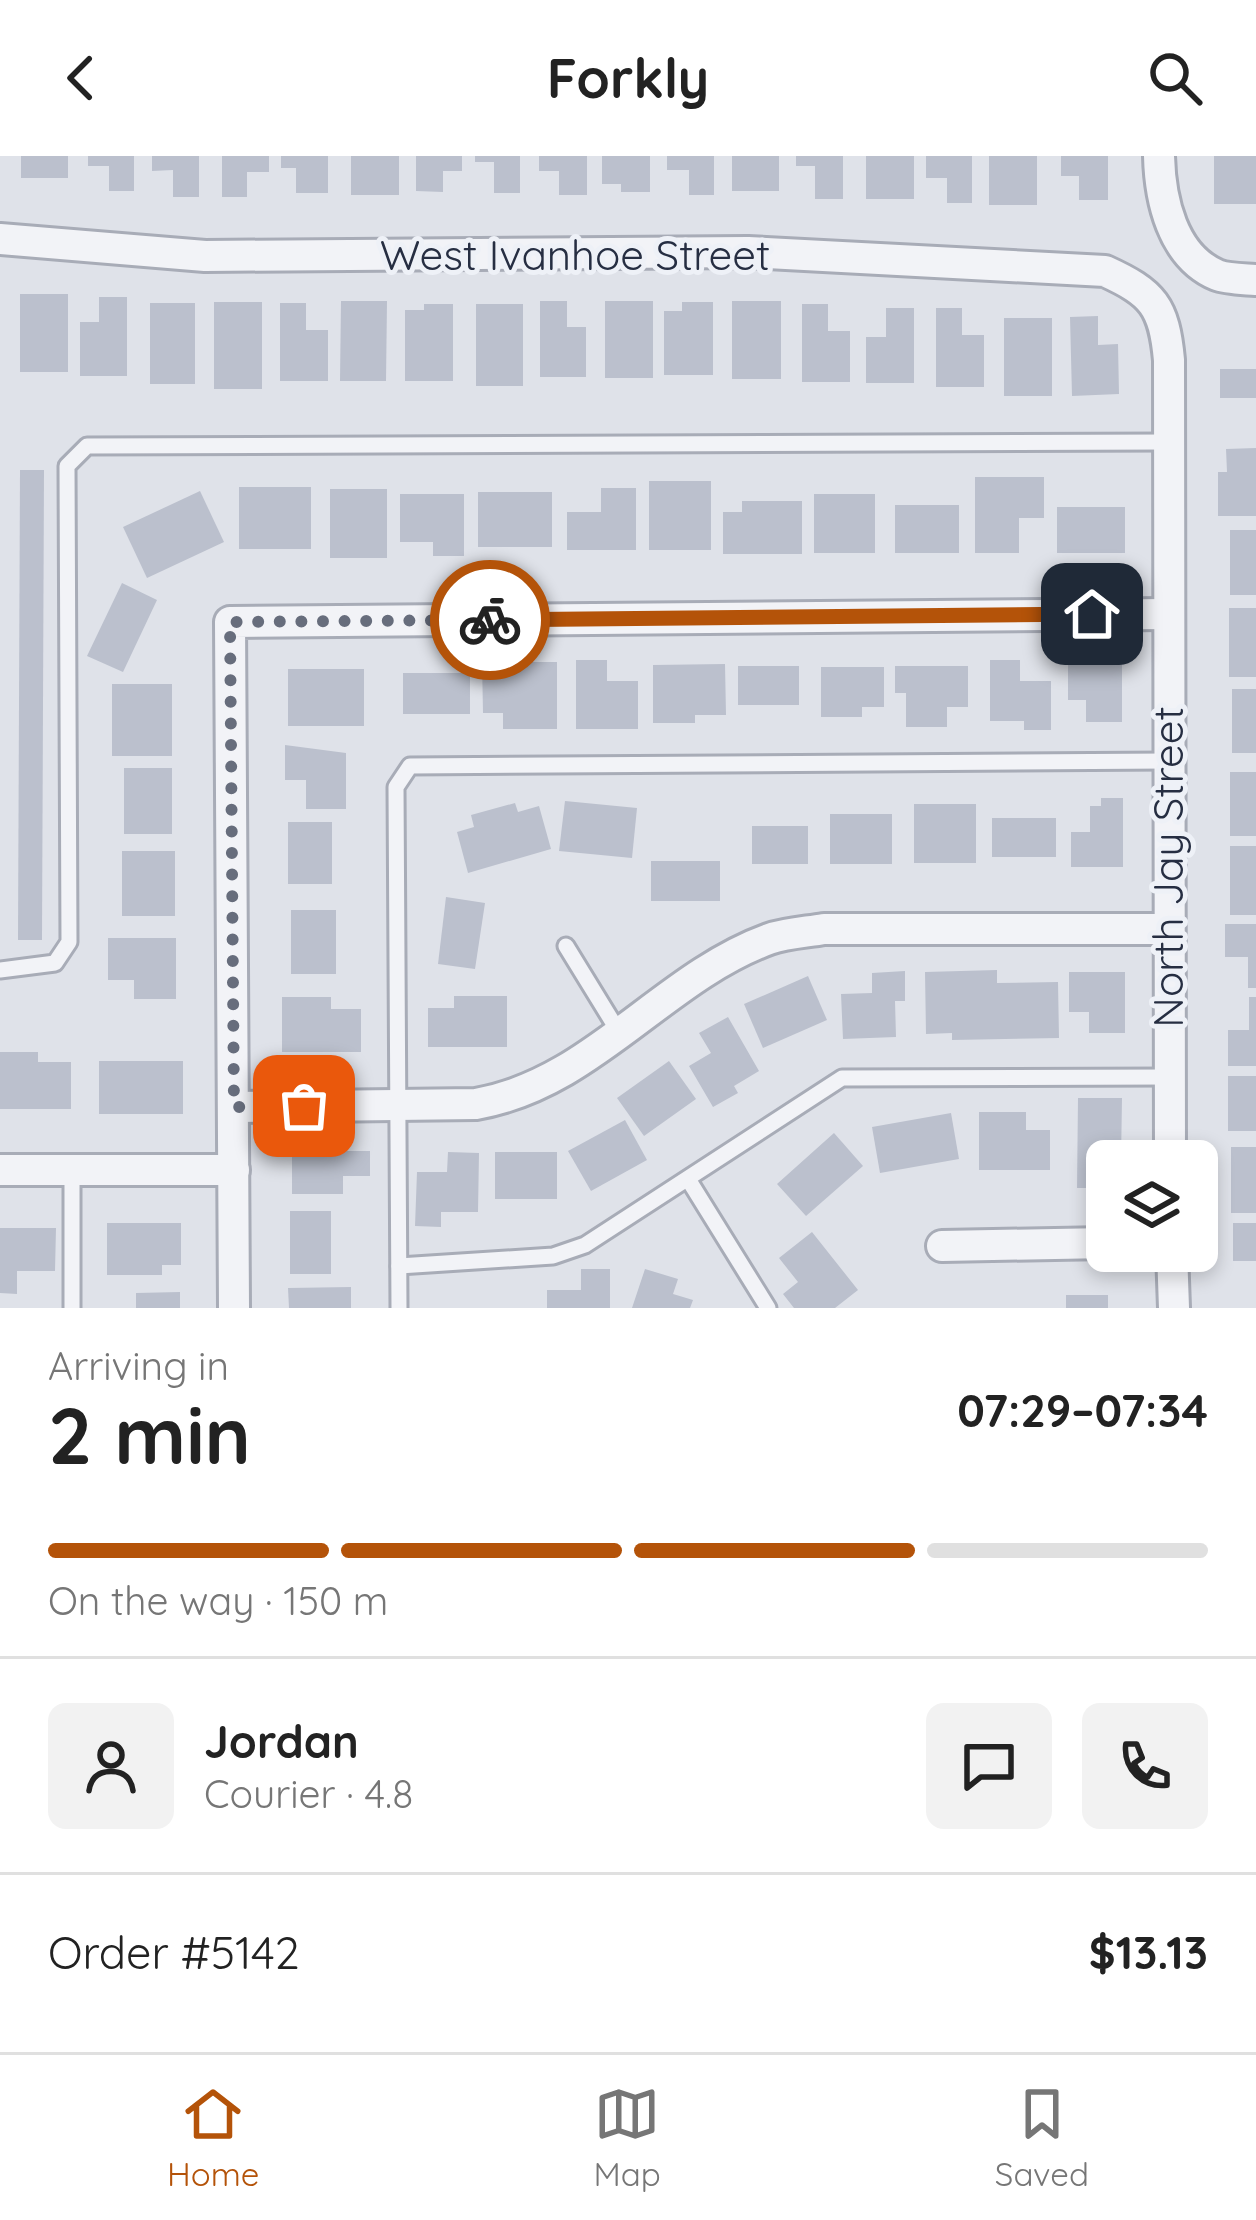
<!DOCTYPE html>
<html lang="en">
<head>
<meta charset="utf-8">
<style>
	:root { --surface:#fff; --page:#f2f2f2; --text:#222; --muted:#767676; --line:#e0e0e0; --accent:#b45309 }
	body { margin:0; font-family:Quicksand,sans-serif; background:var(--page); color:var(--text); height:100vh; display:flex; flex-direction:column; font-size:45px; white-space:nowrap }
	* { box-sizing:border-box; margin:0 }
	p { font-size:39px; color:var(--muted) }
	.icon { flex:none; width:66px; height:66px; fill:none; stroke:currentColor; stroke-width:2; stroke-linecap:round; stroke-linejoin:round }
	.map { position:relative; height:1152px; overflow:hidden }
	.sheet { display:flex; flex-direction:column; background:var(--surface); flex:1 }
	.sheet>* { flex:none }
	.buttons { position:absolute; left:1086px; top:984px; display:grid; gap:24px }
	.buttons a { display:grid; place-items:center; width:132px; height:132px; border-radius:18px; background:var(--surface); box-shadow:0 6px 18px #0003; font-size:60px }
	.pin { position:absolute; display:grid; place-items:center; width:102px; height:102px; color:#fff; margin:-51px; border-radius:24px; box-shadow:0 6px 18px #0006 }
	.courier { position:absolute; display:grid; place-items:center; width:120px; height:120px; margin:-60px; border:9px solid #b45309; border-radius:50%; background:#fff; color:#222; box-shadow:0 3px 15px #0007 }
	.head em { font-style:normal; font-weight:800 }
	.head div { display:flex; flex-direction:column-reverse }
	.head { display:flex; align-items:center; justify-content:space-between; height:204px; padding:0 48px }
	h1 { font-size:78px; font-weight:800; line-height:90px }
	.bar { display:grid; grid-template-columns:repeat(4,1fr); gap:18px 12px; align-content:center; height:144px; padding:0 48px }
	.bar i { height:15px; border-radius:9px; background:var(--line) }
	.bar .current { background:var(--accent) }
	.bar p { grid-column:span 4 }
	.line { display:flex; align-items:center; gap:30px; padding:0 48px; border-top:3px solid var(--line) }
	.line div { flex:1 }
	.round { display:grid; place-items:center; flex:none; width:126px; height:126px; border-radius:18px; background:var(--page) }
	header { display:flex; justify-content:space-between; align-items:center; height:156px; padding:0 48px; background:var(--surface); font-size:54px; font-weight:800 }
	.tab-bar { display:flex; justify-content:space-around; align-items:center; height:168px; border-top:3px solid var(--line); background:var(--surface); font-size:33px; color:var(--muted) }
	.tab-bar a { display:grid; justify-items:center; gap:6px }
	.tab-bar .current { color:var(--accent) }
	.map>svg:first-child { display:block }
	.building { fill:#bbc0cd }
	.lines { fill:none; stroke-linecap:round; stroke-linejoin:round }
	.lane-casing { stroke:#a8acb7; stroke-width:21 }
	.street-casing { stroke:#a8acb7; stroke-width:36 }
	.lane { stroke:#f2f3f7; stroke-width:15 }
	.street { stroke:#f2f3f7; stroke-width:30 }
	.done { stroke:#676d7c; stroke-width:12; stroke-dasharray:0 21.6 }
	.route { stroke:#b45309; stroke-width:15 }
	.labels { text-anchor:middle; stroke-width:10; stroke-linejoin:round; paint-order:stroke }
	.street-label { font-size:42px; fill:#262e42; stroke:#eef1f7 }
</style>
</head>
<body>
<header><svg class="icon" aria-label="back" viewBox="0 0 24 24"><path d="M15 5l-7 7 7 7"/></svg>Forkly<svg class="icon" aria-label="search" viewBox="0 0 24 24"><circle cx="10" cy="10" r="6"/><path d="M15 15l6 6"/></svg></header>
<div class="map">
<svg width="1256" height="1152" viewBox="0 0 1256 1152">
	<rect width="100%" height="100%" fill="#dfe2e9"/>
	<g class="building">
		<rect x="21" y="0" width="47" height="22"/>
		<polygon points="88,0 134,0 134,35 109,35 109,10 88,10"/>
		<polygon points="152,0 199,0 199,41 173,41 173,14 152,15"/>
		<polygon points="222,0 269,0 269,16 247,16 247,41 222,41"/>
		<polygon points="281,0 328,0 328,37 296,37 296,12 281,12"/>
		<rect x="351" y="0" width="48" height="39"/>
		<polygon points="416,0 462,0 462,15 443,15 443,36 416,35"/>
		<polygon points="475,0 520,0 520,37 494,37 494,6 475,6"/>
		<polygon points="539,0 587,0 587,39 559,39 559,15 539,15"/>
		<polygon points="602,0 650,0 650,36 621,36 621,28 602,28"/>
		<polygon points="667,0 714,0 714,39 689,39 689,14 667,14"/>
		<rect x="732" y="0" width="47" height="35"/>
		<polygon points="796,0 843,0 843,43 815,43 815,10 796,10"/>
		<rect x="866" y="0" width="48" height="43"/>
		<polygon points="926,0 972,0 972,47 947,47 947,22 926,22"/>
		<rect x="989" y="0" width="48" height="49"/>
		<polygon points="1061,0 1108,0 1108,44 1079,44 1079,20 1061,20"/>
		<rect x="1214" y="0" width="42" height="48"/>
		<rect x="20" y="138" width="48" height="78"/>
		<polygon points="99,141 127,141 127,220 80,220 80,166 99,166"/>
		<polygon points="341,145 387,145 386,225 340,225"/>
		<polygon points="540,145 567,145 567,171 586,171 586,221 540,221"/>
		<rect x="605" y="145" width="48" height="77"/>
		<rect x="732" y="145" width="49" height="78"/>
		<rect x="214" y="146" width="48" height="87"/>
		<polygon points="682,146 713,146 713,219 664,219 664,155 682,155"/>
		<rect x="150" y="147" width="45" height="81"/>
		<polygon points="280,147 306,147 306,174 328,174 328,225 280,225"/>
		<polygon points="424,148 453,148 453,225 405,225 405,154 424,154"/>
		<rect x="476" y="148" width="47" height="82"/>
		<polygon points="802,148 828,148 828,175 850,175 850,226 802,226"/>
		<polygon points="886,152 914,152 914,227 866,227 866,181 886,181"/>
		<polygon points="936,152 962,152 962,179 984,179 984,231 936,231"/>
		<polygon points="1098,160 1098,189 1118,188 1119,238 1072,240 1070,161"/>
		<rect x="1004" y="162" width="48" height="78"/>
		<rect x="1220" y="213" width="36" height="29"/>
		<polygon points="1256,292 1256,360 1218,360 1218,316 1227,316 1226,293"/>
		<polygon points="20,314 44,314 42,784 18,784"/>
		<polygon points="975,321 1044,321 1044,362 1019,362 1019,397 975,397"/>
		<rect x="649" y="325" width="62" height="69"/>
		<rect x="239" y="331" width="72" height="62"/>
		<polygon points="601,332 636,332 636,394 567,394 567,356 601,356"/>
		<rect x="330" y="333" width="57" height="69"/>
		<polygon points="200,335 224,386 147,422 123,371"/>
		<rect x="478" y="336" width="74" height="55"/>
		<polygon points="400,338 464,338 464,400 433,400 433,386 400,386"/>
		<rect x="814" y="338" width="61" height="59"/>
		<polygon points="742,345 802,345 802,398 723,398 723,356 742,356"/>
		<rect x="895" y="349" width="64" height="48"/>
		<rect x="1057" y="351" width="68" height="46"/>
		<rect x="1230" y="374" width="26" height="65"/>
		<polygon points="122,427 157,444 123,516 87,500"/>
		<rect x="1229" y="452" width="27" height="69"/>
		<polygon points="1068,502 1122,502 1122,566 1086,566 1086,544 1068,544"/>
		<polygon points="576,504 607,504 607,525 638,525 638,573 576,573"/>
		<polygon points="990,504 1020,504 1020,525 1051,525 1051,574 1024,574 1024,565 990,565"/>
		<polygon points="482,506 557,506 557,573 503,573 503,557 483,557"/>
		<polygon points="725,508 726,559 695,559 695,567 653,567 653,509"/>
		<rect x="738" y="510" width="61" height="39"/>
		<polygon points="895,510 968,510 968,551 947,551 947,571 906,571 906,537 895,537"/>
		<polygon points="821,511 884,511 884,551 862,551 862,561 821,561"/>
		<rect x="288" y="513" width="76" height="57"/>
		<rect x="403" y="517" width="67" height="41"/>
		<rect x="112" y="528" width="60" height="72"/>
		<rect x="1232" y="533" width="24" height="64"/>
		<polygon points="285,589 346,597 346,653 306,653 306,624 285,624"/>
		<rect x="124" y="612" width="48" height="66"/>
		<rect x="1230" y="616" width="26" height="64"/>
		<polygon points="1101,642 1123,642 1123,711 1071,711 1071,676 1090,676 1090,650 1101,650"/>
		<polygon points="565,645 637,652 632,702 559,695"/>
		<polygon points="515,647 518,656 539,650 551,693 468,717 457,676 474,671 471,659"/>
		<rect x="914" y="648" width="62" height="59"/>
		<rect x="830" y="658" width="62" height="50"/>
		<rect x="992" y="662" width="64" height="39"/>
		<rect x="288" y="666" width="44" height="62"/>
		<rect x="752" y="670" width="56" height="38"/>
		<rect x="1230" y="690" width="26" height="69"/>
		<rect x="122" y="695" width="53" height="65"/>
		<rect x="651" y="705" width="69" height="40"/>
		<polygon points="446,741 485,747 475,813 438,808"/>
		<rect x="291" y="754" width="45" height="64"/>
		<polygon points="1225,768 1256,768 1256,832 1248,832 1248,801 1225,801"/>
		<polygon points="108,782 176,782 176,843 134,843 134,824 108,824"/>
		<polygon points="997,814 997,827 1058,826 1059,882 952,884 952,877 926,878 925,816"/>
		<polygon points="905,815 905,845 895,845 896,881 843,883 841,838 872,837 872,817"/>
		<polygon points="1069,816 1125,816 1125,877 1089,877 1089,856 1069,856"/>
		<polygon points="808,820 827,864 763,892 744,848"/>
		<polygon points="454,840 507,840 507,891 428,891 428,852 454,852"/>
		<polygon points="282,841 331,841 331,853 361,853 361,896 282,896"/>
		<polygon points="1249,841 1256,841 1256,910 1228,910 1228,874 1249,874"/>
		<polygon points="728,861 759,915 734,930 738,937 713,951 689,910 711,897 699,877"/>
		<polygon points="0,896 38,896 38,906 71,906 71,953 0,953"/>
		<rect x="99" y="905" width="84" height="53"/>
		<polygon points="669,905 696,943 644,980 617,942"/>
		<rect x="1228" y="920" width="28" height="55"/>
		<polygon points="1078,942 1122,942 1121,1005 1107,1005 1107,1032 1077,1032"/>
		<polygon points="979,956 1026,956 1026,974 1050,974 1050,1014 979,1014"/>
		<polygon points="951,957 959,1003 880,1017 872,971"/>
		<polygon points="625,964 647,1004 591,1035 568,995"/>
		<polygon points="834,977 863,1010 806,1060 777,1028"/>
		<rect x="1231" y="991" width="25" height="66"/>
		<polygon points="292,995 370,995 370,1020 343,1020 343,1038 292,1038"/>
		<polygon points="448,996 479,997 478,1056 441,1056 441,1071 415,1070 417,1016 447,1016"/>
		<rect x="495" y="996" width="62" height="47"/>
		<rect x="290" y="1055" width="41" height="63"/>
		<polygon points="107,1067 181,1067 181,1109 162,1109 162,1119 107,1119"/>
		<rect x="1233" y="1067" width="23" height="38"/>
		<polygon points="0,1072 56,1072 55,1115 17,1115 17,1138 0,1137"/>
		<polygon points="812,1076 858,1134 835,1152 794,1152 783,1138 798,1126 779,1102"/>
		<polygon points="581,1113 610,1113 610,1152 547,1152 547,1134 581,1134"/>
		<polygon points="645,1113 678,1123 673,1138 693,1144 690,1152 632,1152"/>
		<polygon points="351,1131 351,1152 289,1152 288,1132"/>
		<polygon points="180,1136 180,1152 136,1152 136,1137"/>
		<rect x="1066" y="1139" width="42" height="13"/>
	</g>
	<g class="lines">
		<g class="lane-casing">
			<g id="lane">
				<polyline points="566,790 620,878"/>
				<polyline points="0,814 55,807 69,786 67,310 87,290 1169,286"/>
				<polyline points="688,1023 768,1152"/>
				<polyline points="399,1110 553,1100 585,1089 842,922 1169,921"/>
				<polyline points="72,1152 72,1014"/>
				<polyline points="399,1152 396,631 410,610 1167,605"/>
			</g>
		</g>
		<g class="street-casing">
			<g id="street">
				<path d="M1159,0C1160,43 1172,100 1217,119C1227,123 1244,123 1256,124"/>
				<path d="M0,83L205,100L748,96L1105,115C1153,137 1164,150 1169,204L1170,1005"/>
				<path d="M234,951L476,948C592,928 662,822 769,783C786,777 807,776 824,773H1166"/>
				<polyline points="0,1014 234,1014"/>
				<polyline points="942,1090 1107,1087"/>
				<polyline points="1172,1095 1174,1152"/>
				<polyline points="234,1152 230,466 1169,458"/>
			</g>
		</g>
		<use href="#lane" class="lane"/>
		<use href="#street" class="street"/>
	</g>
	<g class="lines">
		<polyline class="done" points="304,950 234,951 230,466 490,464"/>
		<polyline class="route" points="490,464 1092,458"/>
	</g>
	<g class="labels">
		<g class="street-label">
			<text x="575" y="114">West Ivanhoe Street</text>
			<text transform="translate(1168 711) rotate(-90)" y="15">North Jay Street</text>
		</g>
	</g>
</svg>
<div class="buttons">
<a><svg class="icon" aria-label="layers" viewBox="0 0 24 24"><path d="M12 4l9 5-9 5-9-5zM3 14l9 5 9-5"/></svg></a>
</div>
<div class="pin" style="left:304px;top:950px;background:#ea580c"><svg class="icon" aria-label="bag" viewBox="0 0 24 24"><path d="M5 8h14l-1 12H6zM9 8a3 3 0 0 1 6 0"/></svg></div>
<div class="pin" style="left:1092px;top:458px;background:#1f2937"><svg class="icon" aria-label="home" viewBox="0 0 24 24"><path d="M3 11l9-7 9 7M6 9v11h12V9"/></svg></div>
<div class="courier" style="left:490px;top:464px"><svg class="icon" aria-label="bike" viewBox="0 0 24 24"><circle cx="6" cy="16" r="4"/><circle cx="18" cy="16" r="4"/><path d="M6 16l4-8h5l3 8M10 8l3 8H6M13 5h3"/></svg></div>
</div>
<section class="sheet">
<div class="head"><div><h1>2 min</h1><p>Arriving in</p></div><em>07:29–07:34</em></div>
<div class="bar"><i class="current"></i><i class="current"></i><i class="current"></i><i></i><p>On the way · 150 m</p></div>
<div class="line" style="height:216px"><a class="round"><svg class="icon" aria-label="person" viewBox="0 0 24 24"><circle cx="12" cy="8" r="4"/><path d="M4 21q1-7 8-7t8 7"/></svg></a><div><b>Jordan</b><p>Courier · 4.8</p></div><a class="round"><svg class="icon" aria-label="chat" viewBox="0 0 24 24"><path d="M4 5h16v11H9l-5 4z"/></svg></a><a class="round"><svg class="icon" aria-label="phone" viewBox="0 0 24 24"><path d="M5 4h4l2 5-3 2q2 4 5 5l2-3 5 2v4C11 20 4 13 5 4z"/></svg></a></div>
<div class="line" style="height:156px"><div>Order #5142</div><b>$13.13</b></div>
</section>
<nav class="tab-bar">
<a class="current"><svg class="icon" aria-label="home" viewBox="0 0 24 24"><path d="M3 11l9-7 9 7M6 9v11h12V9"/></svg>Home</a>
<a><svg class="icon" aria-label="map" viewBox="0 0 24 24"><path d="M3 6l6-2 6 2 6-2v14l-6 2-6-2-6 2zM9 4v14M15 6v14"/></svg>Map</a>
<a><svg class="icon" aria-label="saved" viewBox="0 0 24 24"><path d="M7 4h10v16l-5-4-5 4z"/></svg>Saved</a>
</nav>
</body>
</html>
